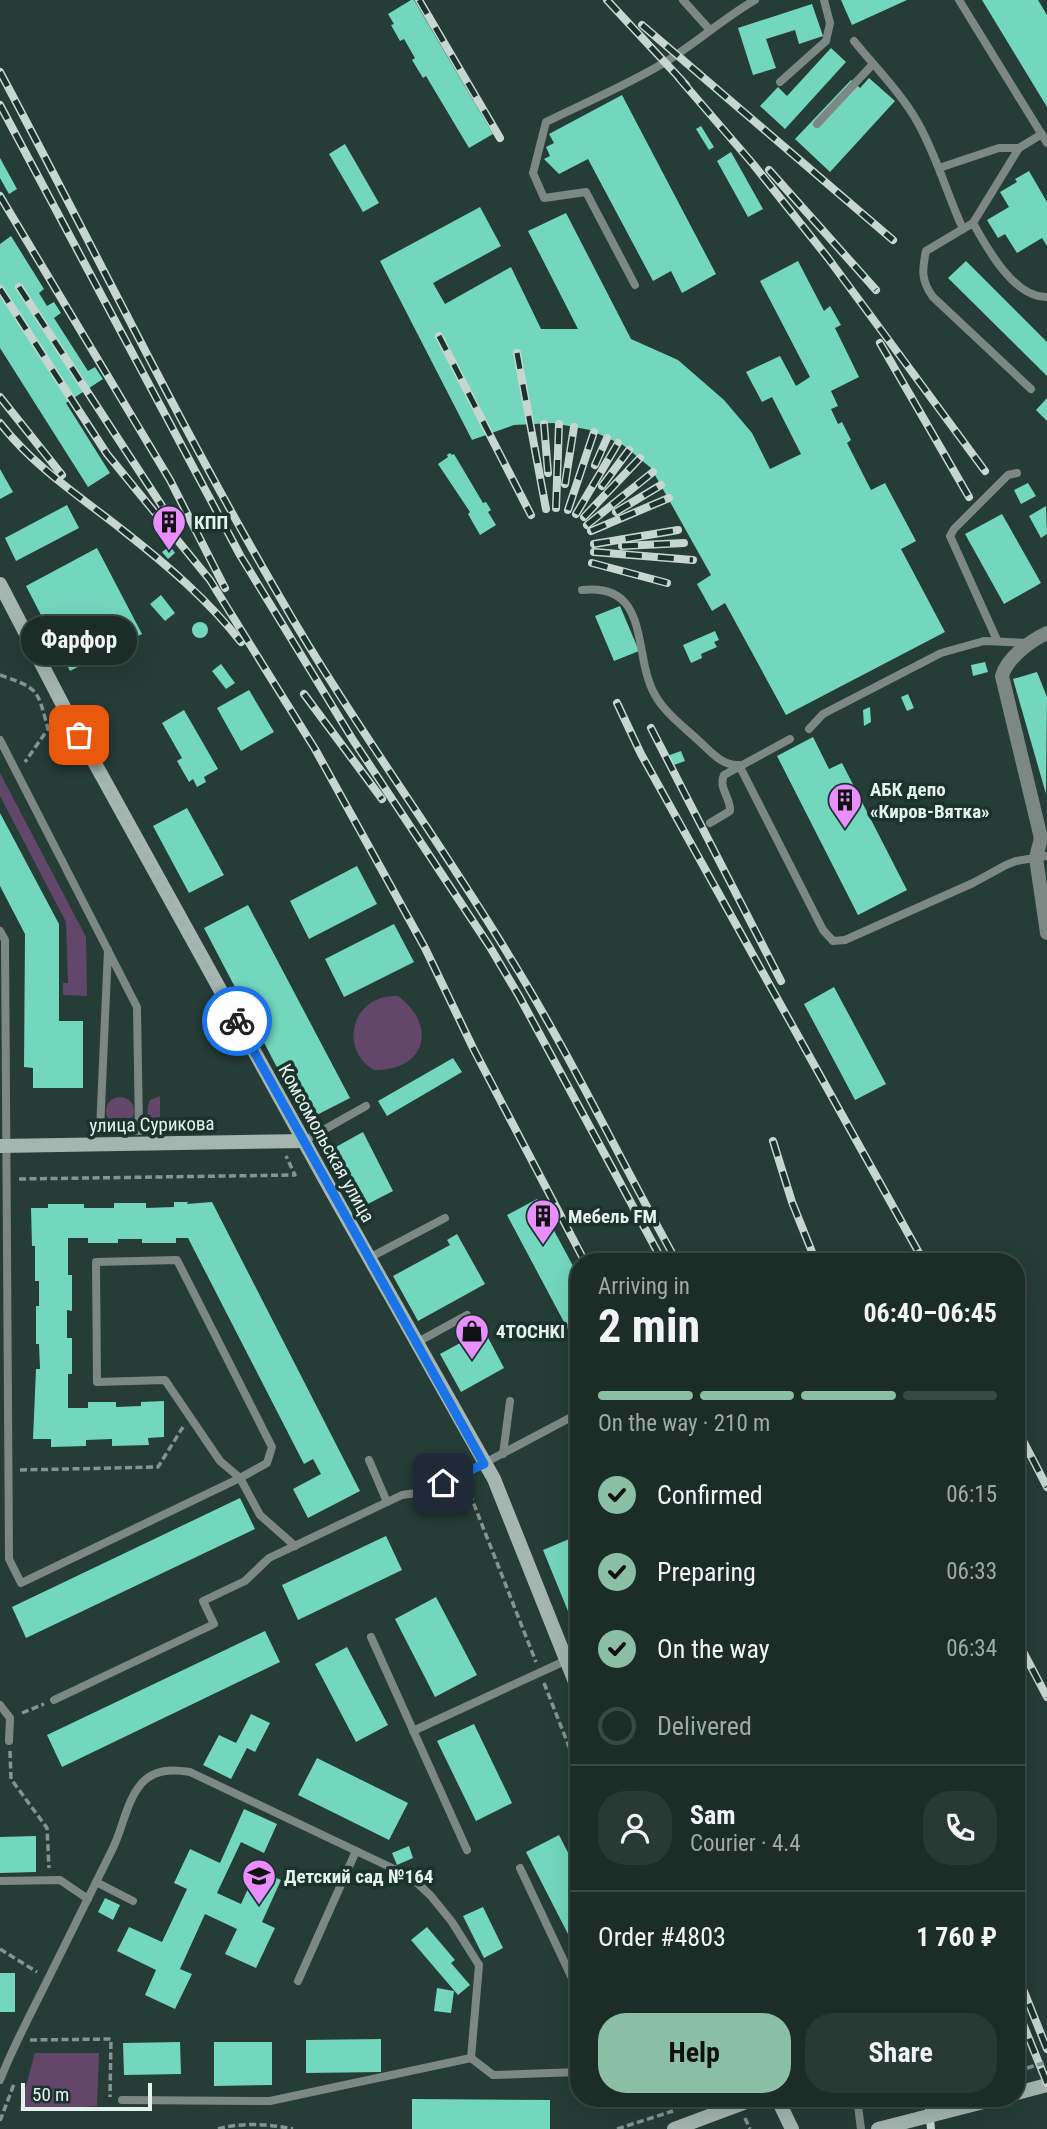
<!DOCTYPE html>
<html lang="en">
<head>
<meta charset="utf-8">
<style>
	:root { --surface:#1c2d28; --page:#293934; --text:#f1f3f6; --muted:#a0a8a8; --line:#3a4945; --accent:#8abfa5 }
	body { margin:0; font-family:"Roboto Condensed",sans-serif; background:var(--page); color:var(--text); height:100vh; display:flex; flex-direction:column; font-size:26px; white-space:nowrap }
	* { box-sizing:border-box; margin:0 }
	p { font-size:23px; color:var(--muted) }
	.icon { flex:none; width:38px; height:38px; fill:none; stroke:currentColor; stroke-width:2; stroke-linecap:round; stroke-linejoin:round }
	.map { position:relative; flex:1; overflow:hidden }
	.panel { position:absolute; left:570px; top:1253px; width:455px; height:854px; display:flex; flex-direction:column; background:var(--surface); border-radius:28px; box-shadow:0 7px 28px #0002,0 0 0 2px var(--line) }
	.panel>* { flex:none }
	.scale { position:absolute; left:21px; bottom:18px; width:131px; box-sizing:border-box; padding-left:7px; border:4px solid #e5f2ee; border-top:0; font-size:19px; line-height:24px; white-space:nowrap; color:#e5f2ee; -webkit-text-stroke:5px #1c322c; paint-order:stroke }
	.pin { position:absolute; display:grid; place-items:center; width:60px; height:60px; color:#fff; margin:-30px; border-radius:14px; box-shadow:0 4px 10px #0006 }
	.courier { position:absolute; display:grid; place-items:center; width:70px; height:70px; margin:-35px; border:5px solid #1a73e8; border-radius:50%; background:#fff; color:#222; box-shadow:0 2px 9px #0007 }
	.bubble { position:absolute; height:49px; border-radius:24px; background:var(--surface); box-shadow:0 7px 28px #0002,0 0 0 2px var(--line); font-size:23px; font-weight:700; line-height:49px; text-align:center }
	.head em { font-style:normal; font-weight:700 }
	.head div { display:flex; flex-direction:column-reverse }
	.head { display:flex; align-items:center; justify-content:space-between; height:119px; padding:0 28px }
	h1 { font-size:46px; font-weight:700; line-height:52px }
	.bar { display:grid; grid-template-columns:repeat(4,1fr); gap:10px 7px; align-content:center; height:84px; padding:0 28px }
	.bar i { height:9px; border-radius:5px; background:var(--line) }
	.bar .on { background:var(--accent) }
	.bar p { grid-column:span 4 }
	.line { display:flex; align-items:center; gap:18px; padding:0 28px; border-top:2px solid var(--line) }
	.line div { flex:1 }
	.round { display:grid; place-items:center; flex:none; width:74px; height:74px; border-radius:28px; background:var(--page) }
	ol { padding:0 28px; list-style:none }
	li { display:flex; align-items:center; gap:21px; height:77px }
	li p { margin-inline-start:auto }
	li .icon { padding:7px; border-radius:50%; background:var(--accent); color:#111; stroke-width:4 }
	li:last-child { color:var(--muted) }
	li i { width:38px; height:38px; border:4px solid var(--line); border-radius:50% }
	.action { display:flex; gap:14px; margin-top:auto; padding:14px 28px }
	.action a { flex:1; height:80px; border-radius:28px; background:var(--accent); color:#111; font-size:28px; font-weight:700; line-height:80px; text-align:center }
	.action a+a { background:var(--page); color:var(--text) }
	.map>svg:first-child { display:block }
	.green { fill:#63476a }
	.building { fill:#73d7be }
	.lines { fill:none; stroke-linecap:round; stroke-linejoin:round }
	.path { stroke:#839590; stroke-width:3.5; stroke-dasharray:7 3.5; stroke-linecap:butt }
	.lane { stroke:#7d8885; stroke-width:8 }
	.street { stroke:#7d8885; stroke-width:14 }
	.secondary { stroke:#a5b5b0; stroke-width:14 }
	.rail-casing { stroke:#c8d6d2; stroke-width:8 }
	.rail { stroke:#1c322c; stroke-width:5; stroke-dasharray:16; stroke-linecap:butt }
	.path-bridge { stroke:#839590; stroke-width:3.5; stroke-dasharray:7 3.5; stroke-linecap:butt }
	.secondary-bridge { stroke:#a5b5b0; stroke-width:14 }
	.done { stroke:#a2b2ae; stroke-width:7; stroke-dasharray:0 12.6 }
	.route { stroke:#1a73e8; stroke-width:9 }
	.labels { text-anchor:middle; stroke-width:7; stroke-linejoin:round; paint-order:stroke }
	.poi-label { font-size:19px; font-weight:bold; fill:#e5f2ee; stroke:#1c322c; text-anchor:start }
	.street-label { font-size:19px; fill:#e5f2ee; stroke:#1c322c }
</style>
</head>
<body>
<div class="map">
<svg width="1047" height="2129" viewBox="0 0 1047 2129">
	<rect width="100%" height="100%" fill="#263c36"/>
	<g class="green">
		<polygon points="0,773 86,937 87,996 63,995 63,983 68,983 66,922 0,796"/>
		<path d="M398,996C438,1026 426,1071 374,1070C339,1051 350,994 398,996Z"/>
		<path d="M160,1096V1126C147,1124 145,1112 150,1100Z"/>
		<circle cx="120" cy="1111" r="14"/>
		<polygon points="35,2053 99,2053 97,2106 19,2111"/>
	</g>
	<g class="building">
		<polygon points="411,0 414,0 493,134 469,148 426,76 423,78 412,60 415,58 404,39 400,41 391,25 394,24 388,14"/>
		<polygon points="841,0 907,0 852,25"/>
		<polygon points="982,0 1038,0 1047,15 1047,107"/>
		<polygon points="812,4 823,36 799,44 795,30 766,39 776,68 753,75 738,28"/>
		<polygon points="831,48 846,62 785,129 760,106 778,87 787,96"/>
		<polygon points="869,78 895,101 830,172 795,139 851,80 860,88"/>
		<polygon points="622,95 716,274 682,293 671,271 653,281 588,159 559,174 544,159 550,156 546,147 554,143 549,134"/>
		<polygon points="701,126 714,147 709,150 696,129"/>
		<polygon points="345,144 379,203 363,212 329,154"/>
		<polygon points="731,152 763,209 748,217 717,161"/>
		<polygon points="0,158 17,189 9,194 0,178"/>
		<polygon points="1029,171 1047,202 1047,246 1042,238 1017,253 1005,234 998,238 987,220 1009,207 1000,192 1017,182 1015,179"/>
		<polygon points="480,207 501,246 433,283 445,304 511,267 541,329 578,329 528,231 566,213 631,339 678,360 724,400 752,433 770,469 801,454 772,397 762,402 746,372 780,356 796,386 810,377 760,281 798,261 824,311 830,306 841,325 835,328 859,377 831,391 838,406 831,409 838,424 842,422 851,440 847,443 871,490 885,483 916,541 901,549 945,632 786,715 725,603 712,611 697,584 711,575 651,468 623,445 590,430 553,423 514,425 472,440 380,261"/>
		<polygon points="11,236 44,289 39,293 47,306 54,302 61,313 54,318 88,371 95,367 103,379 66,403 110,473 88,487 0,348 0,244"/>
		<polygon points="966,261 1047,342 1047,376 948,278"/>
		<polygon points="1047,398 1047,421 1036,410"/>
		<polygon points="450,453 452,455 454,454 483,503 486,502 491,510 488,512 496,525 480,535 468,514 470,512 438,464 448,457 447,455"/>
		<polygon points="0,469 13,492 0,499"/>
		<polygon points="1028,483 1036,496 1021,504 1014,490"/>
		<polygon points="67,505 79,528 16,561 5,538"/>
		<polygon points="1046,506 1047,534 1041,538 1029,516"/>
		<polygon points="1002,514 1041,583 1004,604 965,534"/>
		<polygon points="170,546 175,553 168,559 162,552"/>
		<polygon points="97,548 142,634 70,671 26,586"/>
		<polygon points="161,595 175,613 165,621 150,604"/>
		<polygon points="620,606 639,651 614,661 595,616"/>
		<circle cx="200" cy="630" r="8"/>
		<polygon points="715,631 719,640 714,642 717,647 701,654 702,658 691,663 683,645"/>
		<polygon points="985,662 988,672 973,676 971,665"/>
		<polygon points="221,664 235,683 226,689 212,671"/>
		<polygon points="1037,672 1047,697 1046,794 1013,679"/>
		<polygon points="249,690 274,732 241,751 217,708"/>
		<polygon points="908,694 914,708 907,711 901,697"/>
		<polygon points="870,707 871,722 864,726 863,710"/>
		<polygon points="184,710 218,769 204,777 206,782 197,787 193,779 189,782 177,761 182,758 162,723"/>
		<polygon points="813,737 829,769 842,763 907,890 858,915 777,756"/>
		<polygon points="681,751 685,761 671,766 667,756"/>
		<polygon points="187,808 224,875 189,893 153,826"/>
		<polygon points="0,813 59,924 59,1021 83,1021 83,1088 33,1088 33,1068 24,1067 25,934 0,886"/>
		<polygon points="357,866 377,904 309,939 290,901"/>
		<polygon points="248,905 350,1098 305,1121 204,928"/>
		<polygon points="394,924 414,962 344,997 325,959"/>
		<polygon points="834,987 886,1084 855,1100 804,1004"/>
		<polygon points="453,1058 462,1072 387,1116 378,1101"/>
		<polygon points="363,1132 393,1191 364,1206 334,1148"/>
		<polygon points="537,1199 579,1277 579,1336 573,1339 507,1215"/>
		<polygon points="174,1202 188,1202 187,1204 212,1202 360,1491 308,1518 293,1489 321,1474 313,1459 304,1464 188,1238 176,1238 176,1243 142,1243 142,1239 118,1239 118,1243 88,1243 88,1238 68,1238 68,1275 72,1275 72,1311 67,1310 67,1338 72,1338 72,1374 68,1374 68,1408 88,1408 88,1402 116,1402 116,1407 141,1406 141,1402 164,1401 164,1437 148,1438 149,1445 112,1446 112,1439 86,1440 86,1446 51,1447 51,1439 33,1439 36,1369 40,1369 39,1344 36,1344 36,1306 39,1306 39,1281 35,1281 35,1246 32,1246 31,1208 48,1208 48,1204 84,1204 84,1208 114,1208 114,1203 146,1203 146,1208 174,1207"/>
		<polygon points="457,1234 485,1284 418,1321 393,1276 450,1245 447,1240"/>
		<polygon points="484,1330 504,1368 461,1392 440,1354"/>
		<polygon points="240,1498 255,1529 26,1638 12,1607"/>
		<polygon points="386,1536 402,1570 298,1620 282,1585"/>
		<polygon points="574,1537 579,1549 579,1638 543,1550"/>
		<polygon points="436,1597 477,1675 435,1697 395,1619"/>
		<polygon points="265,1631 280,1662 62,1767 47,1735"/>
		<polygon points="347,1647 388,1725 356,1742 315,1664"/>
		<polygon points="251,1714 270,1723 255,1752 247,1748 231,1779 203,1765 219,1735 236,1743"/>
		<polygon points="474,1724 512,1803 476,1821 437,1741"/>
		<polygon points="317,1758 408,1803 389,1840 298,1795"/>
		<polygon points="244,1809 277,1824 264,1853 241,1842 217,1893 241,1904 257,1869 281,1880 262,1922 275,1928 256,1968 225,1954 237,1929 205,1914 180,1969 192,1974 175,2009 145,1995 156,1970 117,1951 129,1927 162,1942 187,1889 174,1883 190,1849 220,1863"/>
		<polygon points="559,1835 579,1874 579,1936 571,1940 526,1852"/>
		<polygon points="36,1836 36,1872 0,1873 0,1837"/>
		<polygon points="409,1846 413,1858 397,1865 392,1853"/>
		<polygon points="105,1898 120,1905 113,1920 98,1912"/>
		<polygon points="483,1907 503,1948 484,1958 463,1916"/>
		<polygon points="427,1927 455,1960 451,1963 470,1985 458,1995 411,1940"/>
		<rect x="0" y="1973" width="15" height="39"/>
		<polygon points="437,1988 454,1991 451,2013 434,2011"/>
		<polygon points="381,2039 381,2072 306,2073 306,2040"/>
		<polygon points="180,2042 181,2074 124,2075 123,2043"/>
		<polygon points="214,2042 272,2042 272,2085 214,2086"/>
		<polygon points="412,2099 550,2100 550,2129 412,2129"/>
	</g>
	<g class="lines">
		<g class="path">
			<path d="M0,675C40,689 37,689 48,729L25,762"/>
			<polyline points="19,1179 295,1175 286,1156"/>
			<polyline points="20,1470 158,1467 183,1427"/>
			<polyline points="466,1484 536,1662"/>
			<polyline points="544,1683 579,1772"/>
			<polyline points="22,1713 44,1704"/>
			<polyline points="10,1751 11,1779 47,1828 49,1868"/>
			<polyline points="0,1949 37,1972"/>
			<polyline points="30,2040 111,2039 110,2097"/>
			<polyline points="745,2118 750,2129"/>
			<polyline points="0,2121 14,2084"/>
			<path d="M218,2129C243,2122 268,2124 293,2129"/>
			<polyline points="617,2129 673,2111"/>
		</g>
		<g class="lane">
			<polyline points="683,0 710,30"/>
			<polyline points="959,0 1047,143"/>
			<path d="M854,41C875,67 902,94 918,123C937,157 947,194 963,229"/>
			<polyline points="780,82 826,41 830,23 824,0"/>
			<polyline points="817,124 873,64"/>
			<polyline points="1019,148 1042,134"/>
			<path d="M939,168L999,148H1019L973,223C987,248 1014,298 1047,297"/>
			<path d="M973,223L926,251C922,270 921,281 933,297L1031,389"/>
			<path d="M635,285L586,192L544,198L533,173L546,122C584,103 625,86 662,64C694,45 722,19 755,0"/>
			<path d="M582,590C652,582 632,656 655,695C665,713 684,727 699,741C711,752 722,766 739,765L823,930L833,941L845,940L973,883L1006,865L1016,861L1047,856"/>
			<polyline points="997,640 950,536 954,529 1008,475 1017,473"/>
			<polyline points="809,729 823,714 941,653 984,641 1027,643"/>
			<polyline points="0,740 137,1007 139,1131 100,1130 108,950"/>
			<path d="M710,823L730,811C731,798 718,788 724,775L790,739"/>
			<polyline points="0,931 5,940 9,1559 21,1583 240,1478 220,1461 165,1380 97,1382 96,1262 177,1260 272,1447 267,1463 240,1478 260,1515 295,1546"/>
			<polyline points="304,1141 366,1106"/>
			<polyline points="369,1258 445,1218"/>
			<polyline points="416,1343 467,1315"/>
			<polyline points="503,1454 510,1401"/>
			<polyline points="369,1460 387,1502"/>
			<polyline points="371,1637 467,1850"/>
			<polyline points="54,1700 214,1624 203,1601 245,1581 269,1558 402,1495 423,1492 462,1475 579,1413"/>
			<polyline points="0,1705 10,1718 9,1741"/>
			<polyline points="413,1731 567,1660"/>
			<polyline points="520,1868 579,1993"/>
			<polyline points="0,1881 60,1880 88,1899"/>
			<polyline points="96,1882 133,1901"/>
			<polyline points="298,1981 356,1851"/>
			<polyline points="471,2058 493,2075 579,2072"/>
			<path d="M0,2080C13,2047 30,2015 46,1983C68,1938 91,1893 113,1848C123,1828 126,1802 141,1784C154,1769 172,1769 190,1772L411,1877L431,1896L452,1922L479,1965L471,2058L270,2101L122,2100"/>
			<polyline points="857,2098 861,2129"/>
		</g>
		<path class="street" d="M1047,633C1030,641 1007,658 1002,676L1041,838L1036,858L1047,933"/>
		<g class="secondary">
			<polyline points="0,584 66,711 332,1192 494,1479 579,1692"/>
			<polyline points="0,1146 304,1141"/>
			<polyline points="1017,2093 1047,2085"/>
			<polyline points="777,2098 792,2129"/>
			<polyline points="674,2129 757,2098"/>
		</g>
		<g class="rail-casing">
			<g id="rail">
				<polyline points="419,0 500,138"/>
				<polyline points="607,0 686,85"/>
				<polyline points="642,25 893,240"/>
				<path d="M0,72C93,246 179,424 278,594C349,718 434,832 508,954C570,1054 620,1160 677,1262"/>
				<polyline points="679,78 753,164 828,258 985,471"/>
				<polyline points="0,105 240,555 353,740 490,947 519,996 663,1262"/>
				<polyline points="769,170 876,290"/>
				<polyline points="0,196 170,480 225,588"/>
				<polyline points="19,287 162,506"/>
				<polyline points="0,289 107,454 210,580 315,749 425,948 474,1050 585,1262"/>
				<polyline points="439,336 531,515"/>
				<polyline points="880,343 969,497"/>
				<polyline points="517,353 546,509"/>
				<polyline points="0,397 62,475"/>
				<path d="M0,423C35,468 81,497 125,532C167,565 208,600 241,642"/>
				<polyline points="544,424 548,473"/>
				<polyline points="595,465 607,438"/>
				<polyline points="565,484 574,427"/>
				<polyline points="602,486 629,450"/>
				<polyline points="556,508 559,424"/>
				<polyline points="568,510 594,432"/>
				<polyline points="616,512 661,485"/>
				<polyline points="576,514 618,443"/>
				<polyline points="584,517 640,458"/>
				<polyline points="587,525 653,472"/>
				<polyline points="591,531 669,498"/>
				<polyline points="594,544 678,530"/>
				<polyline points="622,546 684,543"/>
				<polyline points="594,552 693,560"/>
				<polyline points="592,563 667,583"/>
				<polyline points="304,694 382,799"/>
				<polyline points="617,703 641,754 924,1262"/>
				<polyline points="651,728 781,981"/>
				<polyline points="773,1141 792,1202 816,1262"/>
				<polyline points="1017,1429 1047,1487"/>
				<polyline points="1017,1640 1047,1697"/>
				<polyline points="1017,1974 1047,2049"/>
				<polyline points="1017,2009 1047,2083"/>
				<polyline points="928,2098 931,2129"/>
			</g>
		</g>
		<use href="#rail" class="rail"/>
		<polyline class="path-bridge" points="1017,2071 1047,2062"/>
		<polyline class="secondary-bridge" points="878,2129 999,2098"/>
	</g>
	<g class="lines">
		<polyline class="done" points="79,735 237,1021"/>
		<polyline class="route" points="237,1021 484,1464 443,1483"/>
	</g>
	<defs>
		<g id="building-pin" transform="scale(1.75)"><path d="M0 17L-7.5 6A9.5 9.5 0 1 1 7.5 6Z" fill="#e98efe" stroke="#1c322c"/><path d="M-4-6H4V6H1V3H-1V6H-4ZM-2.5-4.3h1.7v1.8h-1.7ZM.8-4.3h1.7v1.8H.8ZM-2.5-1h1.7V.8h-1.7ZM.8-1h1.7V.8H.8Z" fill="#111"/></g>
		<g id="shop-pin" transform="scale(1.75)"><path d="M0 17L-7.5 6A9.5 9.5 0 1 1 7.5 6Z" fill="#e98efe" stroke="#1c322c"/><path d="M-5-2.5h2.3a2.7 3.5 0 0 1 5.4 0H5L5.5 6h-11ZM-1.5-2.5h3a1.5 2.3 0 0 0-3 0Z" fill="#111"/></g>
		<g id="school-pin" transform="scale(1.75)"><path d="M0 17L-7.5 6A9.5 9.5 0 1 1 7.5 6Z" fill="#e98efe" stroke="#1c322c"/><path d="M0-5L7-2L0 1L-7-2ZM-4 1L0 2.5L4 1V4Q0 6-4 4Z" fill="#111"/></g>
	</defs>
	<g fill-rule="evenodd">
		<use href="#building-pin" x="169" y="522"/>
		<use href="#building-pin" x="845" y="800"/>
		<use href="#building-pin" x="543" y="1216"/>
		<use href="#shop-pin" x="472" y="1331"/>
		<use href="#school-pin" x="259" y="1876"/>
	</g>
	<g class="labels">
		<g class="poi-label">
			<text x="194" y="529">КПП</text>
			<text x="870" y="796">АБК депо<tspan x="870" dy="22">«Киров-Вятка»</tspan></text>
			<text x="568" y="1223">Мебель FM</text>
			<text x="496" y="1338">4TOCHKI</text>
			<text x="284" y="1883">Детский сад №164</text>
		</g>
		<g class="street-label">
			<text transform="translate(152 1124) rotate(-1)" y="7">улица Сурикова</text>
			<text transform="translate(327 1143) rotate(61)" y="7">Комсомольская улица</text>
		</g>
	</g>
</svg>
<div class="scale">50 m</div>
<div class="pin" style="left:79px;top:735px;background:#ea580c"><svg class="icon" aria-label="bag" viewBox="0 0 24 24"><path d="M5 8h14l-1 12H6zM9 8a3 3 0 0 1 6 0"/></svg></div>
<div class="pin" style="left:443px;top:1483px;background:#1f2937"><svg class="icon" aria-label="home" viewBox="0 0 24 24"><path d="M3 11l9-7 9 7M6 9v11h12V9"/></svg></div>
<div class="courier" style="left:237px;top:1021px"><svg class="icon" aria-label="bike" viewBox="0 0 24 24"><circle cx="6" cy="16" r="4"/><circle cx="18" cy="16" r="4"/><path d="M6 16l4-8h5l3 8M10 8l3 8H6M13 5h3"/></svg></div>
<div class="bubble" style="left:21px;top:616px;width:116px">Фарфор</div>
<section class="panel">
<div class="head"><div><h1>2 min</h1><p>Arriving in</p></div><em>06:40–06:45</em></div>
<div class="bar"><i class="on"></i><i class="on"></i><i class="on"></i><i></i><p>On the way · 210 m</p></div>
<ol>
<li><svg class="icon" aria-label="check" viewBox="0 0 24 24"><path d="M5 12l5 5 9-10"/></svg>Confirmed<p>06:15</p></li>
<li><svg class="icon" aria-label="check" viewBox="0 0 24 24"><path d="M5 12l5 5 9-10"/></svg>Preparing<p>06:33</p></li>
<li><svg class="icon" aria-label="check" viewBox="0 0 24 24"><path d="M5 12l5 5 9-10"/></svg>On the way<p>06:34</p></li>
<li><i></i>Delivered</li>
</ol>
<div class="line" style="height:126px"><a class="round"><svg class="icon" aria-label="person" viewBox="0 0 24 24"><circle cx="12" cy="8" r="4"/><path d="M4 21q1-7 8-7t8 7"/></svg></a><div><b>Sam</b><p>Courier · 4.4</p></div><a class="round"><svg class="icon" aria-label="phone" viewBox="0 0 24 24"><path d="M5 4h4l2 5-3 2q2 4 5 5l2-3 5 2v4C11 20 4 13 5 4z"/></svg></a></div>
<div class="line" style="height:91px"><div>Order #4803</div><b>1 760 ₽</b></div>
<div class="action"><a>Help</a><a>Share</a></div>
</section>
</div>
</body>
</html>
